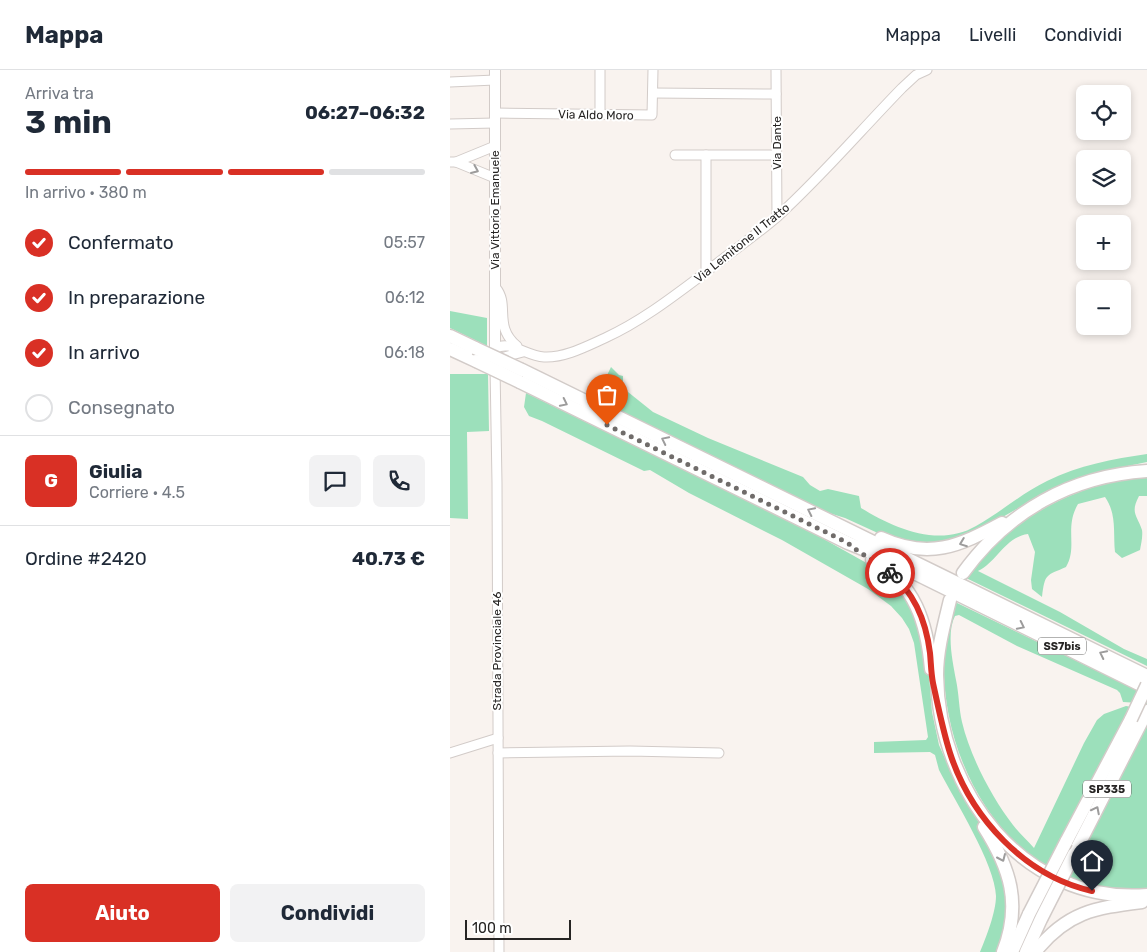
<!DOCTYPE html>
<html lang="it">
<head>
<meta charset="utf-8">
<style>
	:root { --surface:#fff; --page:#f2f2f3; --text:#1f2937; --muted:#747a83; --line:#e0e1e3; --accent:#d93025 }
	body { margin:0; font-family:Rubik,sans-serif; background:var(--page); color:var(--text); height:100vh; display:flex; flex-direction:column; font-size:19px; white-space:nowrap }
	* { box-sizing:border-box; margin:0 }
	p { font-size:16px; color:var(--muted) }
	.icon { flex:none; width:28px; height:28px; fill:none; stroke:currentColor; stroke-width:2; stroke-linecap:round; stroke-linejoin:round }
	.map { position:relative; flex:1; overflow:hidden }
	.side { display:flex; flex-direction:column; background:var(--surface); width:450px }
	.side>* { flex:none }
	.buttons { position:absolute; left:626px; top:15px; display:grid; gap:10px }
	.buttons a { display:grid; place-items:center; width:55px; height:55px; border-radius:8px; background:var(--surface); box-shadow:0 2px 8px #0003; font-size:25px }
	.scale { position:absolute; left:15px; bottom:12px; width:106px; box-sizing:border-box; padding-left:5px; border:2px solid #262423; border-top:0; font-size:14px; line-height:18px; white-space:nowrap; color:#262423; -webkit-text-stroke:4px #fff; paint-order:stroke }
	.pin { position:absolute; display:grid; place-items:center; width:42px; height:42px; color:#fff; margin:-51px -21px; border-radius:50% 50% 50% 0; rotate:-45deg; box-shadow:0 0 5px #0007 }
	.pin .icon { rotate:45deg }
	.courier { position:absolute; display:grid; place-items:center; width:50px; height:50px; margin:-25px; border:4px solid #d93025; border-radius:50%; background:#fff; color:#222; box-shadow:0 1px 6px #0007 }
	.headline em { font-style:normal; font-weight:700 }
	.headline div { display:flex; flex-direction:column-reverse }
	.headline { display:flex; align-items:center; justify-content:space-between; height:85px; padding:0 25px }
	h1 { font-size:32px; font-weight:700; line-height:38px }
	.bar { display:grid; grid-template-columns:repeat(4,1fr); gap:8px 5px; align-content:center; height:60px; padding:0 25px }
	.bar i { height:6px; border-radius:4px; background:var(--line) }
	.bar .selected { background:var(--accent) }
	.bar p { grid-column:span 4 }
	.line { display:flex; align-items:center; gap:12px; padding:0 25px; border-top:1px solid var(--line) }
	.line div { flex:1 }
	.round { display:grid; place-items:center; flex:none; width:52px; height:52px; border-radius:8px; background:var(--page) }
	ol { padding:0 25px; list-style:none }
	li { display:flex; align-items:center; gap:15px; height:55px }
	li p { margin-inline-start:auto }
	li .icon { padding:5px; border-radius:50%; background:var(--accent); color:#fff; stroke-width:4 }
	li:last-child { color:var(--muted) }
	li i { width:28px; height:28px; border:2px solid var(--line); border-radius:50% }
	.action { display:flex; gap:10px; margin-top:auto; padding:10px 25px }
	.action a { flex:1; height:58px; border-radius:8px; background:var(--accent); color:#fff; font-size:20px; font-weight:700; line-height:58px; text-align:center }
	.action a+a { background:var(--page); color:var(--text) }
	header { display:flex; align-items:center; gap:30px; box-sizing:border-box; height:70px; padding:0 25px; background:var(--surface); border-bottom:1px solid var(--line) }
	header strong { font-size:24px }
	nav { display:flex; gap:28px; margin-inline-start:auto; font-size:18px }
	main { display:flex; flex:1; min-height:0 }
	.map>svg:first-child { display:block }
	.green { fill:#9ce0bb }
	.lines { fill:none; stroke-linecap:round; stroke-linejoin:round }
	.minor-casing { stroke:#d2cbc8; stroke-width:11 }
	.major-casing { stroke:#d2cbc8; stroke-width:12 }
	.highway-casing { stroke:#d2cbc8; stroke-width:15 }
	.minor { stroke:#fff; stroke-width:9 }
	.major { stroke:#fff; stroke-width:10 }
	.highway { stroke:#fff; stroke-width:12 }
	.highway-bridge-casing { stroke:#d2cbc8; stroke-width:15; stroke-linecap:butt }
	.highway-bridge { stroke:#fff; stroke-width:12 }
	.oneway { stroke:#9d9c9c }
	.done { stroke:#706c6a; stroke-width:5; stroke-dasharray:0 9 }
	.route { stroke:#d93025; stroke-width:6 }
	.labels { text-anchor:middle; stroke-width:4; stroke-linejoin:round; paint-order:stroke }
	.shield { fill:#fff; stroke:#676665; stroke-width:1 }
	.shield-label { font-size:11px; font-weight:bold; fill:#262423 }
	.street-label { font-size:12px; fill:#262423; stroke:#fff }
</style>
</head>
<body>
<header>
<strong>Mappa</strong>
<nav><a>Mappa</a><a>Livelli</a><a>Condividi</a></nav>
</header>
<main>
<section class="side">
<div class="headline"><div><h1>3 min</h1><p>Arriva tra</p></div><em>06:27–06:32</em></div>
<div class="bar"><i class="selected"></i><i class="selected"></i><i class="selected"></i><i></i><p>In arrivo · 380 m</p></div>
<ol>
<li><svg class="icon" aria-label="check" viewBox="0 0 24 24"><path d="M5 12l5 5 9-10"/></svg>Confermato<p>05:57</p></li>
<li><svg class="icon" aria-label="check" viewBox="0 0 24 24"><path d="M5 12l5 5 9-10"/></svg>In preparazione<p>06:12</p></li>
<li><svg class="icon" aria-label="check" viewBox="0 0 24 24"><path d="M5 12l5 5 9-10"/></svg>In arrivo<p>06:18</p></li>
<li><i></i>Consegnato</li>
</ol>
<div class="line" style="height:90px"><b class="round" style="background:var(--accent);color:#fff">G</b><div><b>Giulia</b><p>Corriere · 4.5</p></div><a class="round"><svg class="icon" aria-label="chat" viewBox="0 0 24 24"><path d="M4 5h16v11H9l-5 4z"/></svg></a><a class="round"><svg class="icon" aria-label="phone" viewBox="0 0 24 24"><path d="M5 4h4l2 5-3 2q2 4 5 5l2-3 5 2v4C11 20 4 13 5 4z"/></svg></a></div>
<div class="line" style="height:65px"><div>Ordine #2420</div><b>40.73 €</b></div>
<div class="action"><a>Aiuto</a><a>Condividi</a></div>
</section>
<div class="map">
<svg width="697" height="882" viewBox="0 0 697 882">
	<rect width="100%" height="100%" fill="#f9f3ef"/>
	<g class="green">
		<polygon points="0,241 37,248 37,276 0,258"/>
		<path d="M161,297L169,305L173,306V318L203,342L258,368L353,407L360,415L370,421L378,419L409,426L411,438C444,458 488,478 526,456C551,442 572,423 597,411C629,395 663,389 697,384V392L654,401L630,408L595,423L514,469L467,475L430,464L395,448L379,443L145,330Z"/>
		<polygon points="0,304 38,304 39,361 17,362 18,449 0,448"/>
		<path d="M76,323L347,454L429,500L459,528L477,580L482,642L489,675L510,722L537,765L560,829L550,882H530C536,868 546,842 546,826C545,794 505,731 489,700L485,685L480,682L424,683V672L476,670L478,667L464,573L459,559L452,548L441,536L418,519L332,470L239,423L200,400L194,401L92,351L79,346L74,337Z"/>
		<path d="M697,407V426H689C680,443 687,445 692,460C693,466 691,474 690,480L672,488L665,482C663,463 667,444 655,427L628,434C614,458 628,476 616,497C596,506 595,503 592,527L582,519L581,510L585,482L578,464C555,467 547,492 528,501L610,542L674,579L697,589V596L516,508C525,498 532,487 541,478C567,450 615,424 651,415C666,411 682,409 697,407Z"/>
		<path d="M505,532L697,625V636L689,633L673,632L670,623L667,620L567,576L509,545L505,546C496,563 503,593 506,610C509,624 509,639 512,652C520,686 542,728 563,755C569,763 577,770 584,778L634,673L647,650L654,644L676,636L687,638L697,643V821C685,820 671,821 659,820C650,819 606,804 598,800C593,797 588,792 583,788C520,740 487,651 495,572C496,559 501,545 505,532Z"/>
	</g>
	<g class="lines">
		<g class="minor-casing">
			<g id="minor">
				<polyline points="150,0 150,45"/>
				<polyline points="326,0 327,147"/>
				<polyline points="0,12 45,10"/>
				<polyline points="203,23 326,24"/>
				<polyline points="45,43 202,45 203,0"/>
				<polyline points="0,54 45,53"/>
				<polyline points="225,85 327,85"/>
				<polyline points="256,85 256,202"/>
				<polyline points="0,92 6,92 45,76"/>
				<polyline points="6,92 45,108"/>
				<path d="M46,218C60,235 43,256 67,276"/>
				<path d="M45,279C59,269 76,286 94,287C115,288 137,276 155,268C192,251 224,226 256,202C280,183 305,166 328,146C372,106 411,60 452,18L466,5L477,0"/>
				<polyline points="50,294 54,287 73,282"/>
				<polyline points="45,297 47,413 49,882"/>
				<polyline points="0,683 48,668"/>
				<polyline points="48,683 180,681 269,683"/>
			</g>
		</g>
		<g class="major-casing">
			<polyline id="major" points="45,0 45,279"/>
		</g>
		<g class="highway-casing">
			<g id="highway">
				<polyline points="0,266 25,278"/>
				<polyline points="0,279 26,291"/>
				<polyline points="72,300 697,606"/>
				<polyline points="70,312 398,473 430,486 697,618"/>
				<path d="M431,468C479,490 509,476 552,453"/>
				<path d="M422,490C465,513 477,553 481,599"/>
				<path d="M513,503C558,441 621,406 697,401"/>
				<path d="M500,530C494,555 487,580 487,605C488,720 573,835 697,825"/>
				<path d="M534,757C560,798 572,834 553,882"/>
				<polyline points="616,772 681,649"/>
				<polyline points="624,784 697,641"/>
				<polyline points="562,882 579,844"/>
				<polyline points="576,882 591,849"/>
				<path d="M585,882C617,842 644,838 692,832"/>
			</g>
		</g>
		<use href="#minor" class="minor"/>
		<use href="#major" class="major"/>
		<use href="#highway" class="highway"/>
		<g class="highway-bridge-casing">
			<g id="highway-bridge">
				<polyline points="25,278 72,300"/>
				<polyline points="26,291 70,312"/>
				<polyline points="681,649 697,615"/>
				<polyline points="579,844 616,772"/>
				<polyline points="591,849 624,784"/>
			</g>
		</g>
		<use href="#highway-bridge" class="highway-bridge"/>
	</g>
	<defs><path id="oneway-chevron" d="M-2-3.5L2.5 0L-2 3.5" fill="none" stroke-width="1.6" stroke-linecap="round" stroke-linejoin="round" transform="scale(1.25)"/></defs>
	<g class="oneway">
		<use href="#oneway-chevron" transform="translate(25 100) rotate(23)"/>
		<use href="#oneway-chevron" transform="translate(114 333) rotate(26)"/>
		<use href="#oneway-chevron" transform="translate(215 370) rotate(-154)"/>
		<use href="#oneway-chevron" transform="translate(361 441) rotate(-154)"/>
		<use href="#oneway-chevron" transform="translate(513 473) rotate(159)"/>
		<use href="#oneway-chevron" transform="translate(571 556) rotate(26)"/>
		<use href="#oneway-chevron" transform="translate(653 584) rotate(-154)"/>
		<use href="#oneway-chevron" transform="translate(646 740) rotate(-63)"/>
		<use href="#oneway-chevron" transform="translate(552 788) rotate(66)"/>
	</g>
	<g class="lines">
		<path class="done" d="M157,355L398,473C411,485 427,491 440,503"/>
		<path class="route" d="M440,503C465,523 476,551 480,583C481,593 481,603 483,613C488,636 493,661 500,683C521,748 575,806 642,821"/>
	</g>
	<g class="labels">
		<g class="shield">
			<rect x="588" y="567.5" width="48" height="17" rx="4"/>
			<rect x="633" y="710.5" width="48" height="17" rx="4"/>
		</g>
		<g class="shield-label">
			<text x="612" y="580">SS7bis</text>
			<text x="657" y="723">SP335</text>
		</g>
		<g class="street-label">
			<text transform="translate(146 45) rotate(1)" y="4">Via Aldo Moro</text>
			<text transform="translate(327 73) rotate(-90)" y="4">Via Dante</text>
			<text transform="translate(45 140) rotate(-90)" y="4">Via Vittorio Emanuele</text>
			<text transform="translate(292 173) rotate(-39)" y="4">Via Lemitone II Tratto</text>
			<text transform="translate(47 581) rotate(-90)" y="4">Strada Provinciale 46</text>
		</g>
	</g>
</svg>
<div class="buttons">
<a><svg class="icon" aria-label="locate" viewBox="0 0 24 24"><circle cx="12" cy="12" r="6"/><path d="M12 2v4M12 18v4M2 12h4M18 12h4"/></svg></a>
<a><svg class="icon" aria-label="layers" viewBox="0 0 24 24"><path d="M12 4l9 5-9 5-9-5zM3 14l9 5 9-5"/></svg></a>
<a>+</a>
<a>−</a>
</div>
<div class="scale">100 m</div>
<div class="pin" style="left:157px;top:355px;background:#ea580c"><svg class="icon" aria-label="bag" viewBox="0 0 24 24"><path d="M5 8h14l-1 12H6zM9 8a3 3 0 0 1 6 0"/></svg></div>
<div class="pin" style="left:642px;top:821px;background:#1f2937"><svg class="icon" aria-label="home" viewBox="0 0 24 24"><path d="M3 11l9-7 9 7M6 9v11h12V9"/></svg></div>
<div class="courier" style="left:440px;top:503px"><svg class="icon" aria-label="bike" viewBox="0 0 24 24"><circle cx="6" cy="16" r="4"/><circle cx="18" cy="16" r="4"/><path d="M6 16l4-8h5l3 8M10 8l3 8H6M13 5h3"/></svg></div>
</div>
</main>
</body>
</html>
